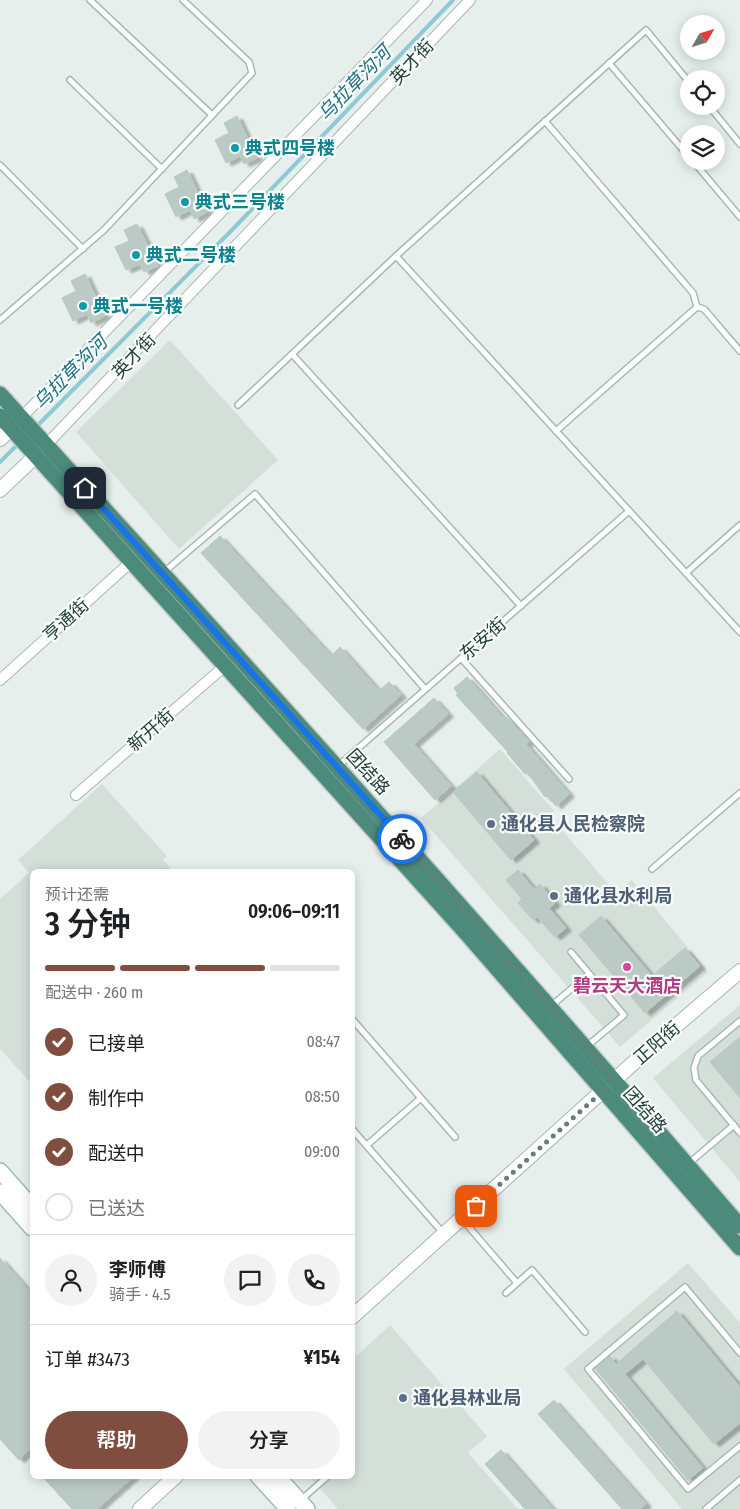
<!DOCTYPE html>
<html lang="zh">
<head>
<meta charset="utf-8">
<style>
	:root { --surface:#fff; --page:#f2f2f2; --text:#202124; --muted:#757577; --line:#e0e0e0; --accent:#7f4e3f }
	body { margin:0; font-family:"Fira Sans Condensed","Noto Sans SC",sans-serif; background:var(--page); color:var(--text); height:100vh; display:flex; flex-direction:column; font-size:19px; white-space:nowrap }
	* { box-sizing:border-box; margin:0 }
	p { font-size:16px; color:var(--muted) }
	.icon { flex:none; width:28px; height:28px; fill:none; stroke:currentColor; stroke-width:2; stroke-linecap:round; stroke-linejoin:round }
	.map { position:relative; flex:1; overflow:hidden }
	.details { position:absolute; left:30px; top:869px; width:325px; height:610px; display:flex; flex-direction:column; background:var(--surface); border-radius:8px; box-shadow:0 2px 12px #0003 }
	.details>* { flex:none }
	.needle { width:32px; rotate:51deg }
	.buttons { position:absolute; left:680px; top:15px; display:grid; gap:10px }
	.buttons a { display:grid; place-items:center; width:45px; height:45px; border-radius:50%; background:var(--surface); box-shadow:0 2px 12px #0003; font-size:25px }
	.pin { position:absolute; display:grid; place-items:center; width:42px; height:42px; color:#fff; margin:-21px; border-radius:10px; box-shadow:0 2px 8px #0006 }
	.courier { position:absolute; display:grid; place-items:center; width:50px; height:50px; margin:-25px; border:4px solid #1a73e8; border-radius:50%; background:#fff; color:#222; box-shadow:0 1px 6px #0007 }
	.headline em { font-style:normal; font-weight:600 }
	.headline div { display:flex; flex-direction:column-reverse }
	.headline { display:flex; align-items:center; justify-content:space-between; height:85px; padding:0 15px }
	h1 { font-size:32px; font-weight:600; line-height:38px }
	.bar { display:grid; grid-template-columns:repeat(4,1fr); gap:8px 5px; align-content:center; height:60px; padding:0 15px }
	.bar i { height:6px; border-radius:4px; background:var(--line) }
	.bar .selected { background:var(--accent) }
	.bar p { grid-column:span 4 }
	.line { display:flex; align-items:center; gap:12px; padding:0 15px; border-top:1px solid var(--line) }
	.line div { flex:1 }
	.round { display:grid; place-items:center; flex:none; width:52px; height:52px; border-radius:26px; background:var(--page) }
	ol { padding:0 15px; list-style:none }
	li { display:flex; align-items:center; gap:15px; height:55px }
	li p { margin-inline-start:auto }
	li .icon { padding:5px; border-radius:50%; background:var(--accent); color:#fff; stroke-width:4 }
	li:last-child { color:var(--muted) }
	li i { width:28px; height:28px; border:2px solid var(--line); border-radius:50% }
	.primary-button { display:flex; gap:10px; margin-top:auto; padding:10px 15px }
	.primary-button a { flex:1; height:58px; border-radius:30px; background:var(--accent); color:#fff; font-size:20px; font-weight:600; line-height:58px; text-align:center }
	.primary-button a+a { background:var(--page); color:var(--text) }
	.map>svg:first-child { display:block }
	.built { fill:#d4dfda }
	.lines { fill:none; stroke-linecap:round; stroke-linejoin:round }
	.stream { stroke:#8ec9d4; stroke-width:4 }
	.building { fill:#bbcac4; stroke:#b8c9c2; filter:url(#shadow) }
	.service-casing { stroke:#a8b8b2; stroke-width:8 }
	.minor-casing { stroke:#a8b8b2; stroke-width:12 }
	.tertiary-casing { stroke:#a8b8b2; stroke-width:16 }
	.secondary-casing { stroke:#a4bbb3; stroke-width:18 }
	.trunk-casing { stroke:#c2cac8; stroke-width:18 }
	.service { stroke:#fff; stroke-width:5 }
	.minor { stroke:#fff; stroke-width:10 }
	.tertiary { stroke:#fff; stroke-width:14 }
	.secondary { stroke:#fff; stroke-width:15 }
	.trunk { stroke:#4c8a7c; stroke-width:15 }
	.done { stroke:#687f78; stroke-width:5; stroke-dasharray:0 9 }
	.route { stroke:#1a73e8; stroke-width:6 }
	.culture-dot { fill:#0f9aa8; stroke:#f7fbf9; stroke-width:2 }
	.service-dot { fill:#5c6f8a; stroke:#f7fbf9; stroke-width:2 }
	.hotel-dot { fill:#d1479c; stroke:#f7fbf9; stroke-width:2 }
	.labels { text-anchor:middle; stroke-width:4.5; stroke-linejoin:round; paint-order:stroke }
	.street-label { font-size:18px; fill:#24423a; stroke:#f7fbf9 }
	.culture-label { font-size:18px; font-weight:bold; fill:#0d838f; stroke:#f7fbf9; text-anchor:start }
	.service-label { font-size:18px; font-weight:bold; fill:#4e5e75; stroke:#f7fbf9; text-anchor:start }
	.hotel-label { font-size:18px; font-weight:bold; fill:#b23c85; stroke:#f7fbf9 }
	.water-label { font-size:19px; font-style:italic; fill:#1c6f80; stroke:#f7fbf9 }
</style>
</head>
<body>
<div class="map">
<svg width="740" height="1509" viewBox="0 0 740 1509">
	<defs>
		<filter id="shadow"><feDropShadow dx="5.5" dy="3" stdDeviation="1" flood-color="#0004"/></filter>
	</defs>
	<rect width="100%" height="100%" fill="#e6efeb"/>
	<g class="built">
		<polygon points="170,340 278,460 179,549 76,432"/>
		<polygon points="500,749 554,811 549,815 616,893 632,880 708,972 620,1047 421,818"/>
		<polygon points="102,784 167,856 163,860 173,871 32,871 32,1084 0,1049 0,899 29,873 18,860"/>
		<polygon points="740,1005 740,1182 653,1078"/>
		<polygon points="688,1263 740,1323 740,1509 682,1509 564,1369"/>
		<polygon points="390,1325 487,1436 468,1453 518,1509 338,1509 309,1476 352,1476 353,1359"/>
	</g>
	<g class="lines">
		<g class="stream">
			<polyline points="35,428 231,231 453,0"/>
			<polyline points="0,462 19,443"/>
		</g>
	</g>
	<g class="building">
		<polygon points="237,116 257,158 244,164 240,156 226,163 215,140 229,133 224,123"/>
		<polygon points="187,170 207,212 194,219 190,210 176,217 165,194 179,187 174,177"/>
		<polygon points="137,224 158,266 144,272 140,264 126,270 115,247 129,241 124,230"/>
		<polygon points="85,274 105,316 91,323 87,314 73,321 62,298 76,291 71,281"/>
		<polygon points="220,536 331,656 340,647 379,691 389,682 401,695 363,729 201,553"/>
		<polygon points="467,677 504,719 507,717 529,742 526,744 569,794 556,806 547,796 545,797 527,772 525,774 507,753 508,752 456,695 458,694 454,688"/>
		<polygon points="434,698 448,714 414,744 451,786 435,800 384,742"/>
		<polygon points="477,772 534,840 511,860 453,792"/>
		<polygon points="518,870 534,889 540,884 555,903 549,908 566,928 555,937 537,917 533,920 518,903 522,899 506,880"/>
		<polygon points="601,916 652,976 685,948 700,966 645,1013 579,935"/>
		<polygon points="740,1037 740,1098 710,1062"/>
		<polygon points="0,1258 32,1294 32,1447 19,1460 0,1439"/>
		<polygon points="677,1311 740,1387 740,1423 714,1444 643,1359 625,1374 703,1468 688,1480 595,1368 610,1356 616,1364"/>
		<polygon points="554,1400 646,1504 640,1509 622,1509 538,1414"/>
		<polygon points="501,1450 553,1509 525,1509 485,1464"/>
		<polygon points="42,1476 134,1476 97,1509 72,1509"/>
	</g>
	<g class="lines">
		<g class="service-casing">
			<g id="service">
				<polyline points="90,0 212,115"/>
				<polyline points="609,63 689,157"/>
				<polyline points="70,80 162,169"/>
				<polyline points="709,106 740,144"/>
				<polyline points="545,121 693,293 697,307"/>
				<polyline points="693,161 740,217"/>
				<polyline points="0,165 83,249"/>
				<polyline points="396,256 740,632"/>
				<polyline points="0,320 104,230 252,73 249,62 183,0"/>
				<polyline points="292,354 521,606"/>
				<polyline points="238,405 396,256 646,30 689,82"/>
				<polyline points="556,431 697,307 704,309 740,351"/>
				<polyline points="163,573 255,494 425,689"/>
				<polyline points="686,573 740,525"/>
				<polyline points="461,658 569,779"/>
				<polyline points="338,766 629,511"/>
				<polyline points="652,869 740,793"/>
				<polyline points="571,952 624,1015 586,1047"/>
				<polyline points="551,1006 589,974"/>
				<polyline points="352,1019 455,1137"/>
				<polyline points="740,1021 698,1056 694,1068 696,1080 740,1133"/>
				<polyline points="352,1129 444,1234"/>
				<polyline points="367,1145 421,1098"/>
				<polyline points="688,1164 734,1125"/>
				<polyline points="462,1219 517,1283"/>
				<polyline points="506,1293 532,1270 585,1332"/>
				<polyline points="740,1353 685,1287 588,1369 688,1489 740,1446"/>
				<polyline points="302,1499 328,1476"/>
				<polyline points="706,1509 740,1480"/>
			</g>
		</g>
		<g class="minor-casing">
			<g id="minor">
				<polyline points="21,418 427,0"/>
				<polyline points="46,445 470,0"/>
				<polyline points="0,680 132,561"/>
				<polyline points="76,795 226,665"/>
			</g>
		</g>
		<g class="tertiary-casing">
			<g id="tertiary">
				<polyline points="0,439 19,420"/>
				<polyline points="0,490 43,449"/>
				<polyline points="352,1317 650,1048 740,971"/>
				<polyline points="140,1509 176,1476"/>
			</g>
		</g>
		<g class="secondary-casing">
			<g id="secondary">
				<polyline points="0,1171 32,1207"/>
				<polyline points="0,1192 32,1228"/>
				<polyline points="258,1476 288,1509"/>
				<polyline points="277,1476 307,1509"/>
			</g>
		</g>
		<g class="trunk-casing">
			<g id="trunk">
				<path d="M0,394C250,669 498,944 740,1226"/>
				<polyline points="0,416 466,933 740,1248"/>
			</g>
		</g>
		<use href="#service" class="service"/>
		<use href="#minor" class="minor"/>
		<use href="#tertiary" class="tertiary"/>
		<use href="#secondary" class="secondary"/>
		<use href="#trunk" class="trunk"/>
	</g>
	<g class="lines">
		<polyline class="done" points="402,839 615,1080 476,1206"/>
		<polyline class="route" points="85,488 402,839"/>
	</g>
	<g class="culture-dot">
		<circle cx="235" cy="148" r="5"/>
		<circle cx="185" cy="202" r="5"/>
		<circle cx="136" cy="255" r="5"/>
		<circle cx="83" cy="306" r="5"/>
	</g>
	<g class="service-dot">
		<circle cx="491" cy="824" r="5"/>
		<circle cx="554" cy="896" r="5"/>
		<circle cx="403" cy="1398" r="5"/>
	</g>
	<circle class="hotel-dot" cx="627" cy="967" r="5"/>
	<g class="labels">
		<g class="street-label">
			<text transform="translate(412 62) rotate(-47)" y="6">英才街</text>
			<text transform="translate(134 356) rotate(-47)" y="6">英才街</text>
			<text transform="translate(66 620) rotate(-42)" y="6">亨通街</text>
			<text transform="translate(483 639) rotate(-41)" y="6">东安街</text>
			<text transform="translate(151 730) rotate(-41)" y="6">新开街</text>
			<text transform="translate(368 772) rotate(48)" y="6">团结路</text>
			<text transform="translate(657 1043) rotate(-41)" y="6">正阳街</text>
			<text transform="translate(645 1110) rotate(49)" y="6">团结路</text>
		</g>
		<g class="culture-label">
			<text x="245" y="154">典式四号楼</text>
			<text x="195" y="208">典式三号楼</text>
			<text x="146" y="261">典式二号楼</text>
			<text x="93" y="312">典式一号楼</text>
		</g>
		<g class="service-label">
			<text x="501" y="830">通化县人民检察院</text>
			<text x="564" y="902">通化县水利局</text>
			<text x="413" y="1404">通化县林业局</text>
		</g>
		<g class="hotel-label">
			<text x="627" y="992">碧云天大酒店</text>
		</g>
		<g class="water-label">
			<text transform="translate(354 83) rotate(-46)" y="7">乌拉草沟河</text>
			<text transform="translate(70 372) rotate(-45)" y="7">乌拉草沟河</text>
		</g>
	</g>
</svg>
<div class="buttons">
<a><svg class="needle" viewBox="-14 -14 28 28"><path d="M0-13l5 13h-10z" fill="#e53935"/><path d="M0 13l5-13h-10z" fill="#757577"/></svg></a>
<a><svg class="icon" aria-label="locate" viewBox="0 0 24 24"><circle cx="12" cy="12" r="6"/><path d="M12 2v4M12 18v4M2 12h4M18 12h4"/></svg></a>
<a><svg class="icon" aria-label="layers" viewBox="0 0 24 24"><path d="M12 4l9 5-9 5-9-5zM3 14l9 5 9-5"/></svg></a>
</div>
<div class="pin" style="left:476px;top:1206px;background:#ea580c"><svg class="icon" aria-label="bag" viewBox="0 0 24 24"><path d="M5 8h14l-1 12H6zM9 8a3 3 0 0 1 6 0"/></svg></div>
<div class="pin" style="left:85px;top:488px;background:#1f2937"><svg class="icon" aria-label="home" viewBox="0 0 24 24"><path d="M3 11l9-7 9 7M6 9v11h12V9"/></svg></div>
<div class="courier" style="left:402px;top:839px"><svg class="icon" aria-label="bike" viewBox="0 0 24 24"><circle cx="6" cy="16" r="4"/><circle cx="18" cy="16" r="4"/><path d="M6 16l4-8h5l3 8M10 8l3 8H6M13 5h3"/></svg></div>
<section class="details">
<div class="headline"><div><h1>3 分钟</h1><p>预计还需</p></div><em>09:06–09:11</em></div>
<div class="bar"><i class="selected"></i><i class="selected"></i><i class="selected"></i><i></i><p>配送中 · 260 m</p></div>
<ol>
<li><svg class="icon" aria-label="check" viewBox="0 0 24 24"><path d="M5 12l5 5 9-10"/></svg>已接单<p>08:47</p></li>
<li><svg class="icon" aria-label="check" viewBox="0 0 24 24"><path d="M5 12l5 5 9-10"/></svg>制作中<p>08:50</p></li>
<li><svg class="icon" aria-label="check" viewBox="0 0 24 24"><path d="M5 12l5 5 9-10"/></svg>配送中<p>09:00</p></li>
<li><i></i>已送达</li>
</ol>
<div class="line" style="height:90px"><a class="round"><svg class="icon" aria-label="person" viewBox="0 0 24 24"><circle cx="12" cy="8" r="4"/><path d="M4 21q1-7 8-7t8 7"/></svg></a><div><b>李师傅</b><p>骑手 · 4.5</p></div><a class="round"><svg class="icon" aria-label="chat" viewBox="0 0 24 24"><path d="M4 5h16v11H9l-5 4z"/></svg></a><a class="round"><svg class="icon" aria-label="phone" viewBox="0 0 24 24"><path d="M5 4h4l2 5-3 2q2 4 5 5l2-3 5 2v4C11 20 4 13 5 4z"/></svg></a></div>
<div class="line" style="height:65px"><div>订单 #3473</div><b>¥154</b></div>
<div class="primary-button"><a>帮助</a><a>分享</a></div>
</section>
</div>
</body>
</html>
